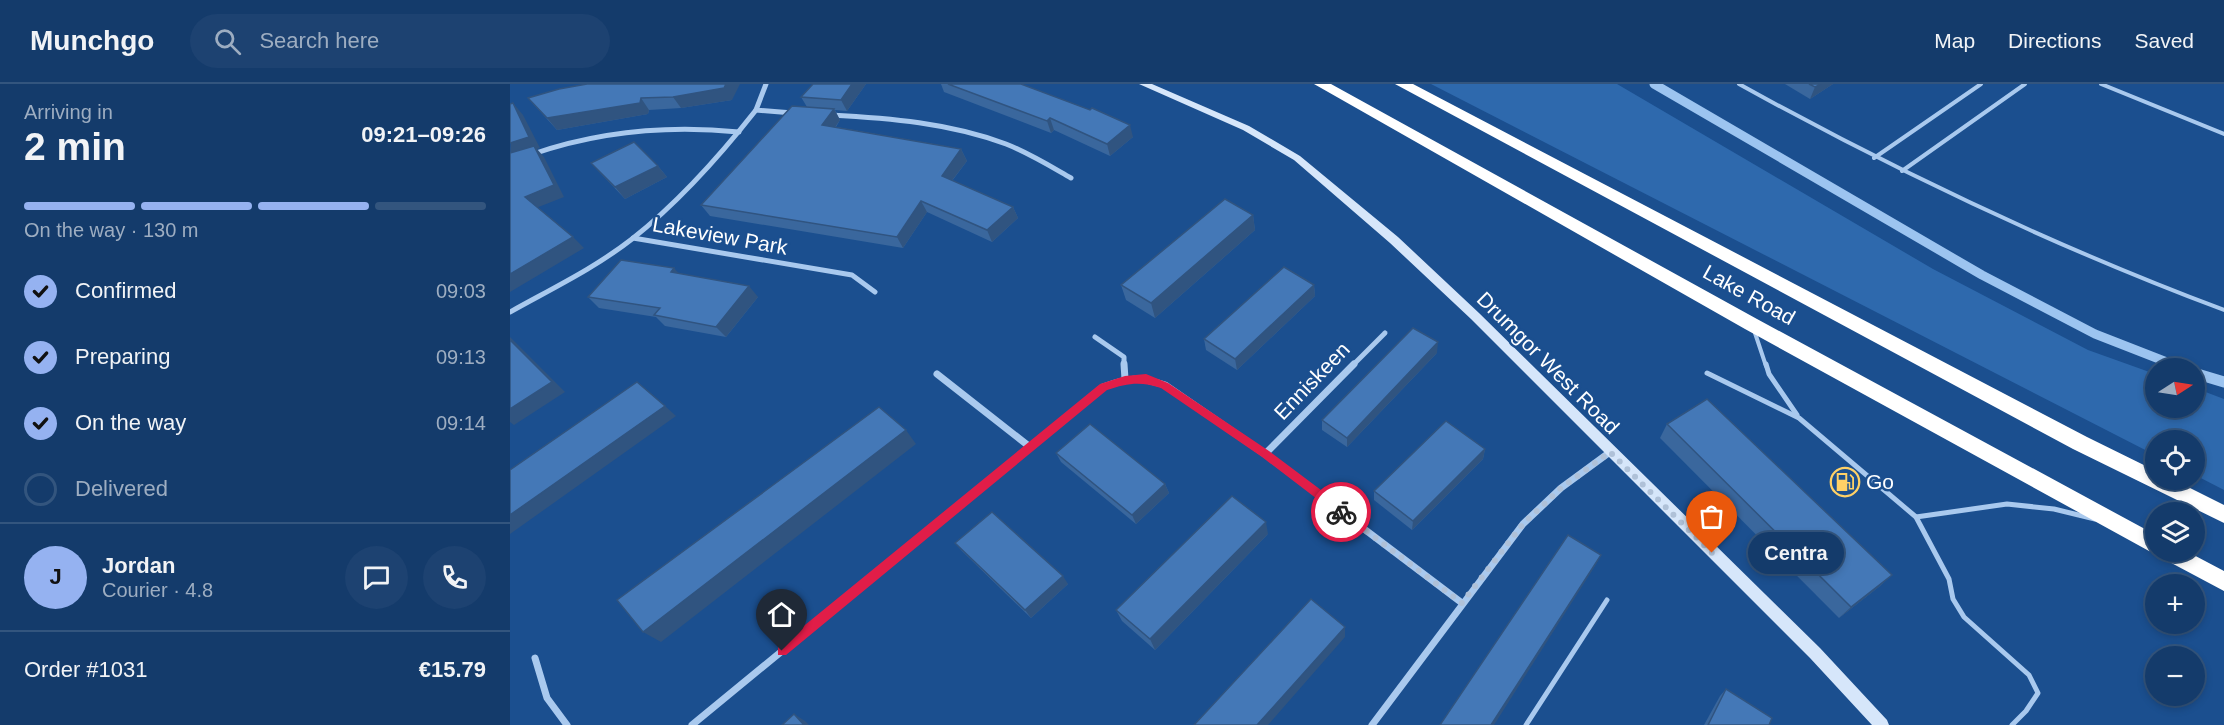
<!DOCTYPE html>
<html lang="en">
<head>
<meta charset="utf-8">
<style>
	:root { --surface:#143b6b; --page:#1d4271; --text:#f1f3f6; --muted:#9dadc1; --line:#33557e; --accent:#95b2f1 }
	body { margin:0; font-family:Helvetica,sans-serif; background:var(--page); color:var(--text); height:100vh; display:flex; flex-direction:column; font-size:22px; white-space:nowrap }
	* { box-sizing:border-box; margin:0 }
	p { font-size:20px; color:var(--muted) }
	.icon { flex:none; width:33px; height:33px; fill:none; stroke:currentColor; stroke-width:2; stroke-linecap:round; stroke-linejoin:round }
	.map { position:relative; flex:1; overflow:hidden }
	.side { display:flex; flex-direction:column; background:var(--surface); width:510px }
	.side>* { flex:none }
	.needle { width:39px; rotate:78deg }
	.buttons { position:absolute; left:1635px; top:274px; display:grid; gap:12px }
	.buttons a { display:grid; place-items:center; width:60px; height:60px; border-radius:50%; background:var(--surface); box-shadow:0 3px 9px #0003,0 0 0 2px var(--line); font-size:30px }
	.pin { position:absolute; display:grid; place-items:center; width:51px; height:51px; color:#fff; margin:-62px -26px; border-radius:50% 50% 50% 0; rotate:-45deg; box-shadow:0 0 6px #0007 }
	.pin .icon { rotate:45deg }
	.courier { position:absolute; display:grid; place-items:center; width:60px; height:60px; margin:-30px; border:4px solid #e11d48; border-radius:50%; background:#fff; color:#222; box-shadow:0 2px 8px #0007 }
	.bubble { position:absolute; height:42px; border-radius:21px; background:var(--surface); box-shadow:0 3px 9px #0003,0 0 0 2px var(--line); font-size:20px; font-weight:800; line-height:42px; text-align:center }
	.summary em { font-style:normal; font-weight:800 }
	.summary div { display:flex; flex-direction:column-reverse }
	.summary { display:flex; align-items:center; justify-content:space-between; height:102px; padding:0 24px }
	h1 { font-size:39px; font-weight:800; line-height:45px }
	.bar { display:grid; grid-template-columns:repeat(4,1fr); gap:9px 6px; align-content:center; height:72px; padding:0 24px }
	.bar i { height:8px; border-radius:4px; background:var(--line) }
	.bar .on { background:var(--accent) }
	.bar p { grid-column:span 4 }
	.line { display:flex; align-items:center; gap:15px; padding:0 24px; border-top:2px solid var(--line) }
	.line div { flex:1 }
	.round { display:grid; place-items:center; flex:none; width:63px; height:63px; border-radius:32px; background:var(--page) }
	ol { padding:0 24px; list-style:none }
	li { display:flex; align-items:center; gap:18px; height:66px }
	li p { margin-inline-start:auto }
	li .icon { padding:6px; border-radius:50%; background:var(--accent); color:#111; stroke-width:4 }
	li:last-child { color:var(--muted) }
	li i { width:33px; height:33px; border:3px solid var(--line); border-radius:50% }
	header { display:flex; align-items:center; gap:36px; box-sizing:border-box; height:84px; padding:0 30px; background:var(--surface); border-bottom:2px solid var(--line) }
	header strong { font-size:28px }
	nav { display:flex; gap:33px; margin-inline-start:auto; font-size:21px }
	.search { width:420px; height:54px; background:var(--page); display:flex; align-items:center; gap:15px; box-sizing:border-box; padding:0 21px; border-radius:33px; color:var(--muted); font-size:22px }
	main { display:flex; flex:1; min-height:0 }
	.map>svg:first-child { display:block }
	.green { fill:#2e69ad }
	.lines { fill:none; stroke-linecap:round; stroke-linejoin:round }
	.stream-far1 { stroke:#9cc4f0; stroke-width:9 }
	.stream { stroke:#9cc4f0; stroke-width:11 }
	.lane-far1 { stroke:#a9c9ee; stroke-width:4 }
	.lane { stroke:#a9c9ee; stroke-width:5 }
	.street-far1 { stroke:#a9c9ee; stroke-width:5 }
	.street { stroke:#a9c9ee; stroke-width:7 }
	.secondary { fill:#d6e6fa; fill-rule:evenodd }
	.highway { fill:#fff; fill-rule:evenodd }
	.wall { fill:#3a679d }
	.shaded-wall { fill:#305480 }
	.building { fill:#4478b7; stroke:#305480; stroke-width:1.5 }
	.route { fill:#e11d48 }
	.done { stroke:#afc1d8; stroke-width:6; stroke-dasharray:0 10.8 }
	.labels { text-anchor:middle; stroke-width:5; stroke-linejoin:round; paint-order:stroke }
	.street-label { font-size:21px; fill:#fff; stroke:#1b4f8f }
	.poi-label { font-size:21px; fill:#fff; stroke:#1b4f8f; text-anchor:start }
</style>
</head>
<body>
<header>
<strong>Munchgo</strong>
<div class="search"><svg class="icon" aria-label="search" viewBox="0 0 24 24"><circle cx="10" cy="10" r="6"/><path d="M15 15l6 6"/></svg>Search here</div>
<nav><a>Map</a><a>Directions</a><a>Saved</a></nav>
</header>
<main>
<section class="side">
<div class="summary"><div><h1>2 min</h1><p>Arriving in</p></div><em>09:21–09:26</em></div>
<div class="bar"><i class="on"></i><i class="on"></i><i class="on"></i><i></i><p>On the way · 130 m</p></div>
<ol>
<li><svg class="icon" aria-label="check" viewBox="0 0 24 24"><path d="M5 12l5 5 9-10"/></svg>Confirmed<p>09:03</p></li>
<li><svg class="icon" aria-label="check" viewBox="0 0 24 24"><path d="M5 12l5 5 9-10"/></svg>Preparing<p>09:13</p></li>
<li><svg class="icon" aria-label="check" viewBox="0 0 24 24"><path d="M5 12l5 5 9-10"/></svg>On the way<p>09:14</p></li>
<li><i></i>Delivered</li>
</ol>
<div class="line" style="height:108px"><b class="round" style="background:var(--accent);color:#111">J</b><div><b>Jordan</b><p>Courier · 4.8</p></div><a class="round"><svg class="icon" aria-label="chat" viewBox="0 0 24 24"><path d="M4 5h16v11H9l-5 4z"/></svg></a><a class="round"><svg class="icon" aria-label="phone" viewBox="0 0 24 24"><path d="M5 4h4l2 5-3 2q2 4 5 5l2-3 5 2v4C11 20 4 13 5 4z"/></svg></a></div>
<div class="line" style="height:78px"><div>Order #1031</div><b>€15.79</b></div>
</section>
<div class="map">
<svg width="1714" height="641" viewBox="0 0 1714 641">
	<rect width="100%" height="100%" fill="#1b4f8f"/>
	<polygon class="green" points="921,0 1107,0 1423,185 1578,266 1645,290 1646,324 1684,324 1685,304 1714,315 1714,406 1685,391 1684,357 1646,357 1645,371"/>
	<g class="lines">
		<polyline class="stream-far1" points="1144,0 1472,191 1585,250 1667,282"/>
		<g class="stream">
			<polyline points="1663,280 1675,285"/>
			<polyline points="1684,289 1714,298"/>
		</g>
		<g class="lane-far1">
			<path d="M1229,0C1386,87 1546,163 1714,226"/>
			<polyline points="1591,0 1714,50"/>
			<polyline points="1364,74 1471,0"/>
			<polyline points="1392,87 1515,0"/>
			<polyline points="1244,246 1256,282"/>
		</g>
		<g class="lane">
			<polyline points="1256,280 1259,290 1287,331"/>
			<polyline points="1197,289 1289,334 1406,433 1439,495 1443,515 1454,533 1519,591 1528,609 1516,627 1502,641"/>
			<polyline points="1406,433 1497,420 1544,425 1585,435"/>
			<polyline points="1016,641 1097,516"/>
		</g>
		<g class="street-far1">
			<polyline points="256,0 246,26 283,29"/>
			<path d="M320,31C379,34 440,39 496,60C519,69 540,82 561,94"/>
			<path d="M23,70C90,47 159,41 229,48"/>
			<polyline points="123,154 342,191 365,208"/>
			<path d="M0,228C41,205 85,184 122,155C169,118 209,73 246,26"/>
			<polyline points="585,253 614,273 614,282"/>
			<polyline points="842,282 875,249"/>
		</g>
		<g class="street">
			<polyline points="614,280 615,295"/>
			<polyline points="427,290 520,363"/>
			<polyline points="755,370 844,280"/>
			<polyline points="25,574 37,614 57,641"/>
			<path d="M182,641L593,303C618,294 629,292 655,301L755,370L952,519"/>
			<polyline points="862,641 1013,440 1051,404 1100,368"/>
		</g>
		<polygon class="secondary" points="629,0 642,0 739,42 790,72 888,153 969,229 1310,564 1377,636 1379,641 1362,641 1300,574 961,235 880,159 784,76 733,46"/>
		<g class="highway">
			<polygon points="804,0 821,0 1247,235 1646,451 1646,468 1678,468 1714,487 1714,507 1652,474 1649,469 1639,467 1235,245"/>
			<polygon points="885,0 903,0 1577,353 1646,387 1646,396 1664,396 1714,421 1714,439 1563,365"/>
		</g>
	</g>
	<g class="wall">
		<polygon points="303,0 356,0 337,27 325,26 330,36 326,43 451,65 457,77 442,97 503,123 508,134 482,158 417,128 393,164 200,132 191,121 297,23 291,13"/>
		<polygon points="431,0 511,0 623,53 600,72 544,46 541,49 434,8"/>
		<polygon points="1275,0 1323,0 1300,15"/>
		<polygon points="49,5 222,16 171,24 139,26 138,30 47,46 18,14"/>
		<polygon points="81,79 148,82 157,93 115,115"/>
		<polygon points="743,131 745,146 645,234 616,216 611,201"/>
		<polygon points="169,190 248,213 216,253 155,242 146,233 89,224 78,213"/>
		<polygon points="804,201 805,212 727,286 696,266 694,255"/>
		<polygon points="927,269 837,363 812,346 812,336"/>
		<polygon points="1157,340 1382,491 1370,502 1329,534 1150,354"/>
		<polygon points="975,365 973,375 902,446 864,416 864,407"/>
		<polygon points="546,369 655,400 659,409 626,440 551,378"/>
		<polygon points="758,450 645,566 612,537 606,526"/>
		<polygon points="445,459 558,500 521,534 452,467"/>
		<polygon points="1216,605 1259,641 1194,641 1210,612"/>
	</g>
	<g class="shaded-wall">
		<polygon points="216,0 230,0 222,16 171,24 163,13"/>
		<polygon points="342,0 356,0 337,27 331,16"/>
		<polygon points="1311,0 1323,0 1300,15 1305,3"/>
		<polygon points="131,14 139,26 138,30 47,46 37,34"/>
		<polygon points="3,19 13,31 30,64 27,65 34,73 54,113 26,124 15,113 0,74"/>
		<polygon points="324,25 330,36 319,52 312,41"/>
		<polygon points="540,34 544,46 541,49 537,37"/>
		<polygon points="620,41 623,53 600,72 597,60"/>
		<polygon points="451,65 457,77 437,103 432,92"/>
		<polygon points="148,82 157,93 115,115 105,103"/>
		<polygon points="411,117 417,128 393,164 387,153"/>
		<polygon points="503,123 508,134 482,158 477,146"/>
		<polygon points="743,131 745,146 645,234 641,219"/>
		<polygon points="63,153 74,164 0,208 0,190"/>
		<polygon points="164,184 174,195 161,188"/>
		<polygon points="804,201 805,212 727,286 725,275"/>
		<polygon points="239,202 248,213 216,253 206,243"/>
		<polygon points="0,253 55,308 4,341 0,338"/>
		<polygon points="928,258 927,269 837,363 837,354"/>
		<polygon points="155,322 166,332 0,450 0,431"/>
		<polygon points="396,346 406,360 151,558 133,548"/>
		<polygon points="975,365 973,375 902,446 903,437"/>
		<polygon points="655,400 659,409 626,440 622,431"/>
		<polygon points="756,438 758,450 645,566 640,555"/>
		<polygon points="1091,471 1085,482 984,641 981,641"/>
		<polygon points="1382,491 1370,502 1329,534 1341,523"/>
		<polygon points="553,492 558,500 521,534 515,526"/>
		<polygon points="835,543 835,553 758,641 747,641"/>
		<polygon points="284,630 295,637 299,641 294,641"/>
	</g>
	<g class="building">
		<polygon points="77,0 216,0 214,4 163,13 131,14 130,19 37,34 18,14 49,5"/>
		<polygon points="303,0 342,0 331,16 291,13"/>
		<polygon points="438,0 511,0 580,26 582,24 620,41 597,60 540,34 537,37"/>
		<polygon points="1299,0 1311,0 1305,3"/>
		<polygon points="3,19 19,53 0,59 0,20"/>
		<polygon points="282,22 324,25 312,41 451,65 432,92 503,123 477,146 411,117 387,153 191,121"/>
		<polygon points="124,58 148,82 105,103 81,79"/>
		<polygon points="24,62 44,101 15,113 63,153 0,190 0,69"/>
		<polygon points="715,115 743,131 641,219 611,201"/>
		<polygon points="111,176 164,184 161,188 239,202 206,243 144,231 150,224 78,213"/>
		<polygon points="774,183 804,201 725,275 694,255"/>
		<polygon points="903,244 928,258 837,354 812,336"/>
		<polygon points="0,256 42,298 0,325"/>
		<polygon points="127,298 155,322 0,431 0,386"/>
		<polygon points="1197,315 1382,491 1341,523 1157,340"/>
		<polygon points="369,323 396,346 133,548 107,516"/>
		<polygon points="936,337 975,365 903,437 864,407"/>
		<polygon points="580,340 655,400 622,431 546,369"/>
		<polygon points="722,412 756,438 640,555 606,526"/>
		<polygon points="482,428 553,492 515,526 445,459"/>
		<polygon points="1058,451 1091,471 981,641 930,641"/>
		<polygon points="801,515 835,543 747,641 684,641"/>
		<polygon points="1216,605 1262,634 1259,641 1198,641"/>
		<polygon points="284,630 294,641 272,641"/>
	</g>
	<path class="route" d="M636,290L658,299L759,367L835,424V431H828L752,373L651,304C631,297 617,299 597,306L276,571H268V563L590,300L615,292Z"/>
	<g class="lines">
		<polyline class="done" points="831,428 952,519 1013,440 1051,404 1100,368 1202,469"/>
	</g>
	<defs>
		<g id="fuel-ring" transform="scale(1.5)"><circle r="9.5" fill="#1b4f8f" stroke="#ffd166" stroke-width="1.5"/><path d="M-5.5-6h7V0h2V4h1.3V-2.5L3-4.5l.8-.8L6-3V5H2.5V1h-1V6h-7ZM-4.2-4.7v3.2H.2V-4.7Z" fill="#ffd166"/></g>
	</defs>
	<g fill-rule="evenodd">
		<use href="#fuel-ring" x="1335" y="398"/>
	</g>
	<g class="labels">
		<g class="street-label">
			<text transform="translate(210 152) rotate(10)" y="7">Lakeview Park</text>
			<text transform="translate(1239 211) rotate(29)" y="7">Lake Road</text>
			<text transform="translate(1038 279) rotate(45)" y="7">Drumgor West Road</text>
			<text transform="translate(802 297) rotate(-46)" y="7">Enniskeen</text>
		</g>
		<g class="poi-label">
			<text x="1356" y="405">Go</text>
		</g>
	</g>
</svg>
<div class="buttons">
<a><svg class="needle" viewBox="-14 -14 28 28"><path d="M0-13l5 13h-10z" fill="#e53935"/><path d="M0 13l5-13h-10z" fill="#9dadc1"/></svg></a>
<a><svg class="icon" aria-label="locate" viewBox="0 0 24 24"><circle cx="12" cy="12" r="6"/><path d="M12 2v4M12 18v4M2 12h4M18 12h4"/></svg></a>
<a><svg class="icon" aria-label="layers" viewBox="0 0 24 24"><path d="M12 4l9 5-9 5-9-5zM3 14l9 5 9-5"/></svg></a>
<a>+</a>
<a>−</a>
</div>
<div class="pin" style="left:1202px;top:469px;background:#ea580c"><svg class="icon" aria-label="bag" viewBox="0 0 24 24"><path d="M5 8h14l-1 12H6zM9 8a3 3 0 0 1 6 0"/></svg></div>
<div class="pin" style="left:272px;top:567px;background:#1f2937"><svg class="icon" aria-label="home" viewBox="0 0 24 24"><path d="M3 11l9-7 9 7M6 9v11h12V9"/></svg></div>
<div class="courier" style="left:831px;top:428px"><svg class="icon" aria-label="bike" viewBox="0 0 24 24"><circle cx="6" cy="16" r="4"/><circle cx="18" cy="16" r="4"/><path d="M6 16l4-8h5l3 8M10 8l3 8H6M13 5h3"/></svg></div>
<div class="bubble" style="left:1238px;top:448px;width:96px">Centra</div>
</div>
</main>
</body>
</html>
